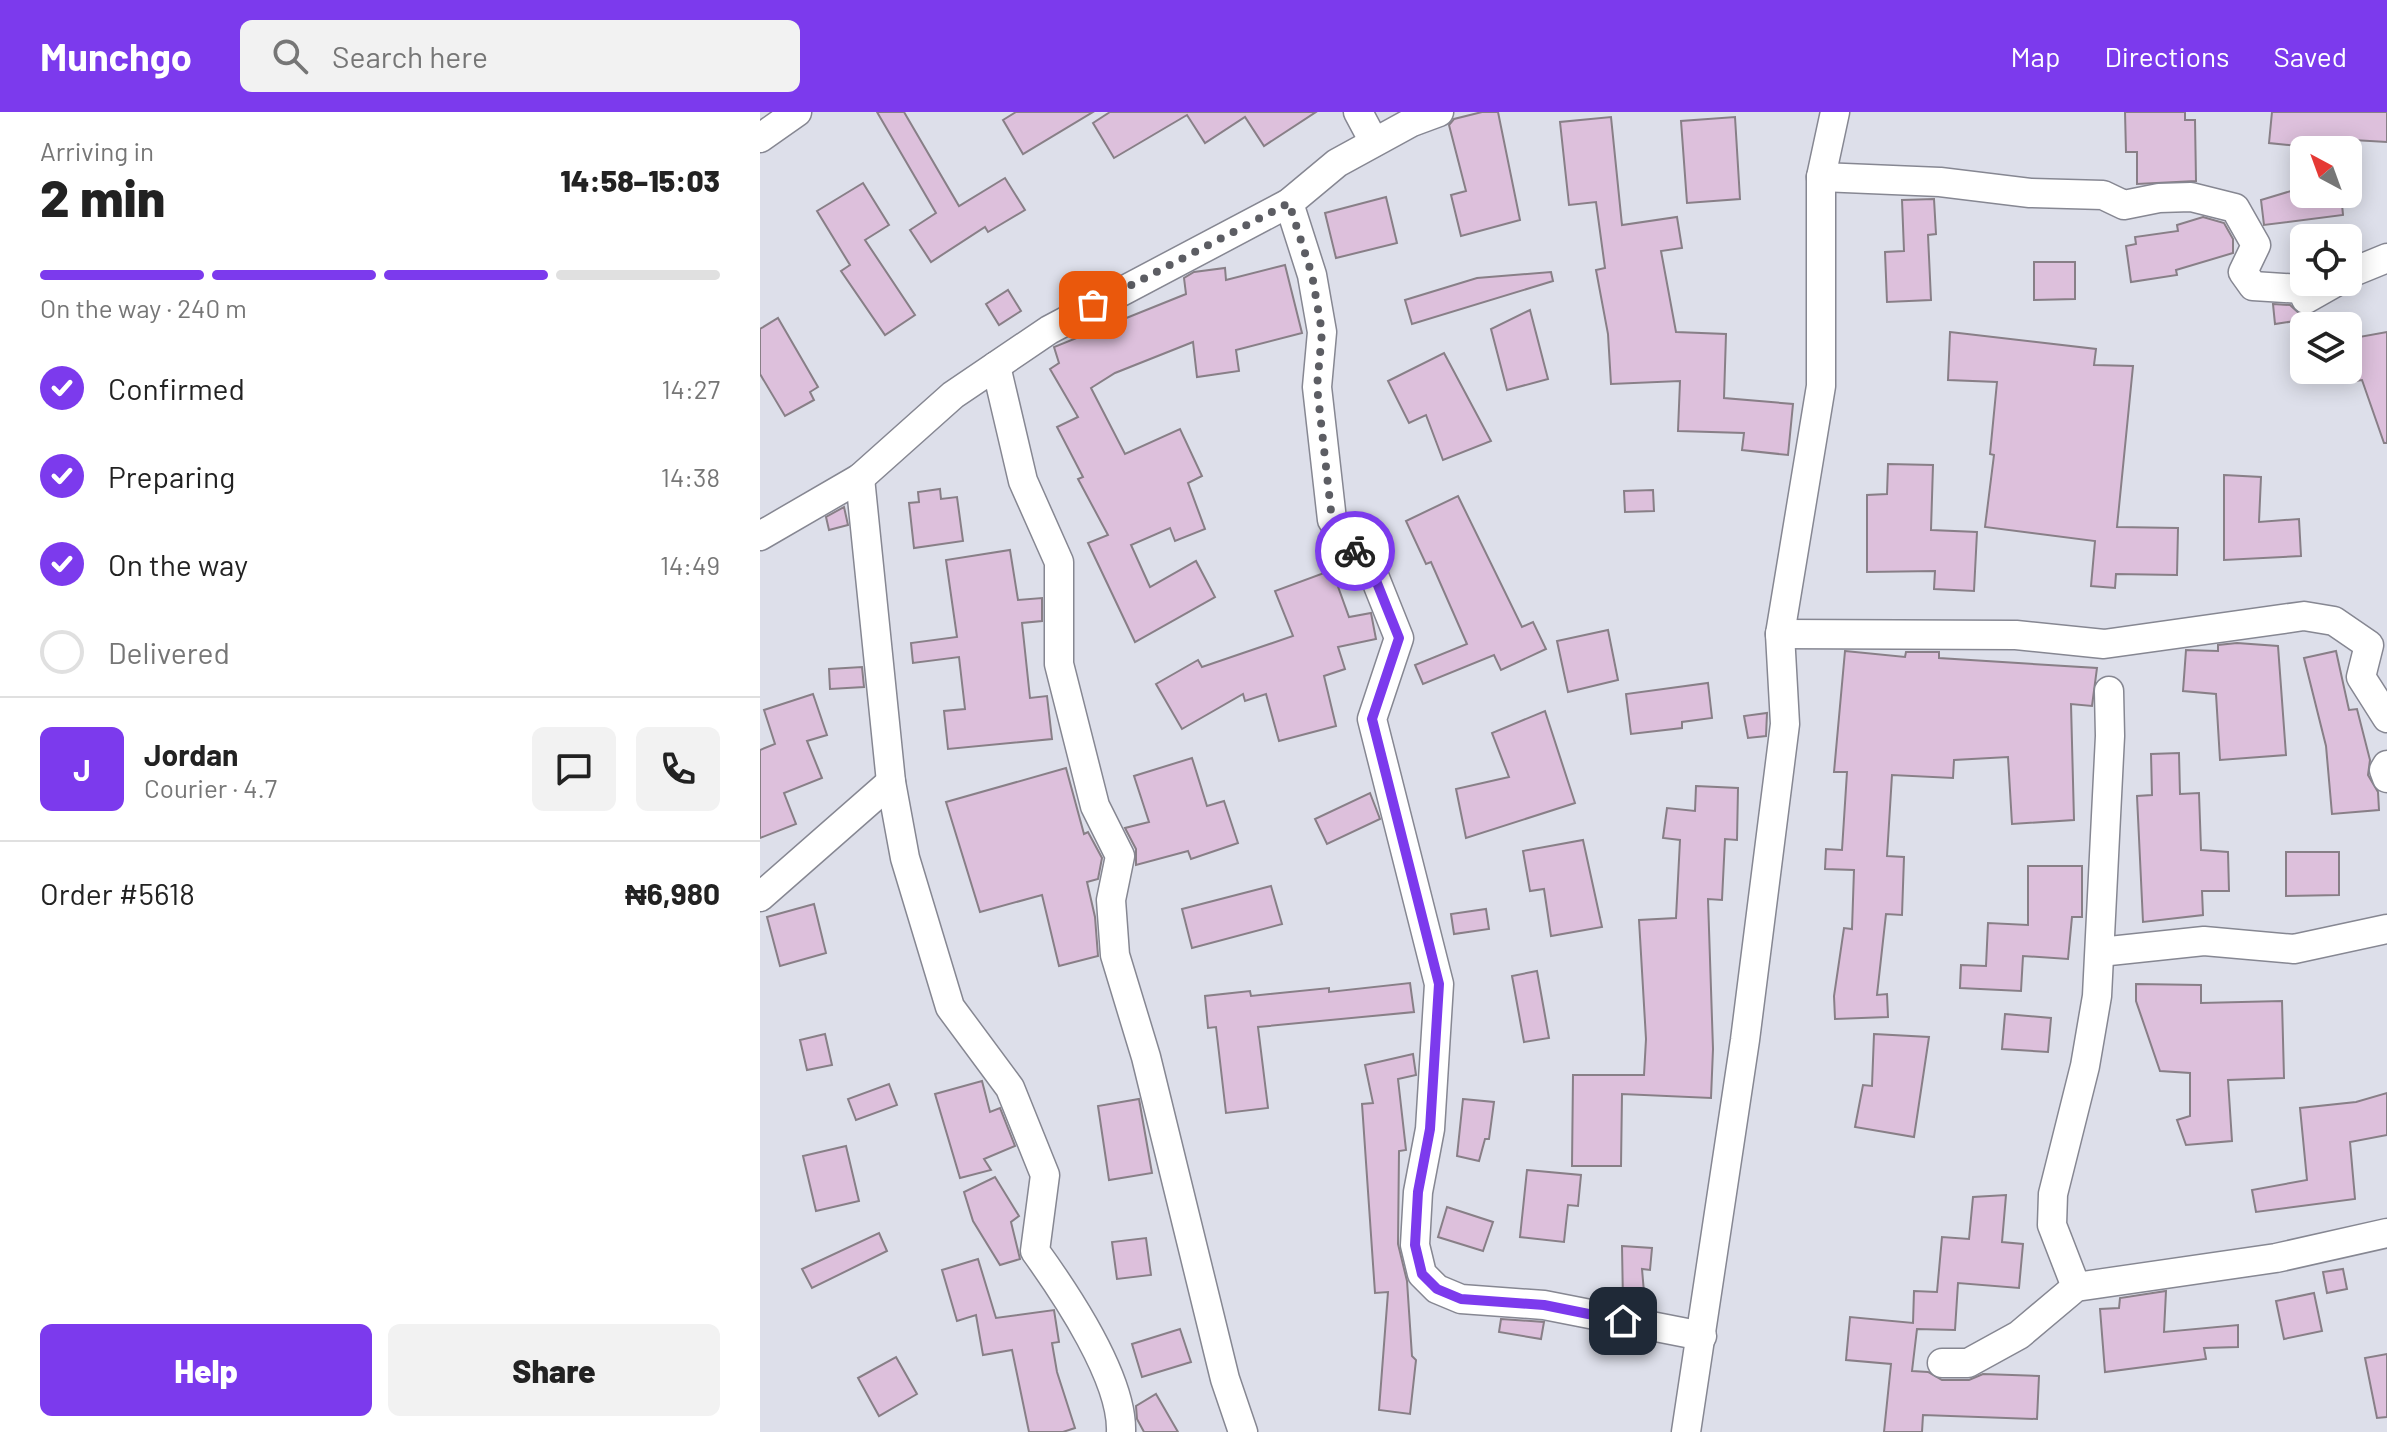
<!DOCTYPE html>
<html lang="en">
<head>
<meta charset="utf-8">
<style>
	:root { --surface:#fff; --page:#f2f2f2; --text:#222; --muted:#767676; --line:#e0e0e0; --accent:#7c3aed }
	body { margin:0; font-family:Barlow,sans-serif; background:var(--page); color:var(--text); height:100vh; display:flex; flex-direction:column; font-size:30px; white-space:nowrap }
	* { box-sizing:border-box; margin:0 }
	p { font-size:26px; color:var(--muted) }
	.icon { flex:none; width:44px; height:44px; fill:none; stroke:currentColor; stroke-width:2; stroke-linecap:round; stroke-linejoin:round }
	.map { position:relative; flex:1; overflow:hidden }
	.sheet { display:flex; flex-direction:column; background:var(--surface); width:760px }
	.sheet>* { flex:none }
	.needle { width:52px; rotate:319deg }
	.tools { position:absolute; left:1530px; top:24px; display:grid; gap:16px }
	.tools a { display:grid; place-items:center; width:72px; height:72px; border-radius:12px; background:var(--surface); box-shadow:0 4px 20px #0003; font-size:40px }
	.pin { position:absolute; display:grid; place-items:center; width:68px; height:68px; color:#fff; margin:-34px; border-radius:16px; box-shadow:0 4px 12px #0006 }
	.courier { position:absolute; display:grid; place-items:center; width:80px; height:80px; margin:-40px; border:6px solid #7c3aed; border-radius:50%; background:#fff; color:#222; box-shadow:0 2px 10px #0007 }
	.overview em { font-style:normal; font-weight:800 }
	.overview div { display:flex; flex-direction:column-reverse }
	.overview { display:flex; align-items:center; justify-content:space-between; height:136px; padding:0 40px }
	h1 { font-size:52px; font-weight:800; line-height:60px }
	.bar { display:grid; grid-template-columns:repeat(4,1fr); gap:12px 8px; align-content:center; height:96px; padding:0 40px }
	.bar i { height:10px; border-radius:6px; background:var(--line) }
	.bar .active { background:var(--accent) }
	.bar p { grid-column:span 4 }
	.line { display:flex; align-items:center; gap:20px; padding:0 40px; border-top:2px solid var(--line) }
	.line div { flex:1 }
	.round { display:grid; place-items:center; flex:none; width:84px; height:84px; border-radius:12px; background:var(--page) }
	ol { padding:0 40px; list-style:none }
	li { display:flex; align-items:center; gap:24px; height:88px }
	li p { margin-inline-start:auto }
	li .icon { padding:8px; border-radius:50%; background:var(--accent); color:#fff; stroke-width:4 }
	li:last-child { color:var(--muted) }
	li i { width:44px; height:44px; border:4px solid var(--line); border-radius:50% }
	.cta { display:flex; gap:16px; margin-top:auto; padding:16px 40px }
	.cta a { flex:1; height:92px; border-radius:12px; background:var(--accent); color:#fff; font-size:32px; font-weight:800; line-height:92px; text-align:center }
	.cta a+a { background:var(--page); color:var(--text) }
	header { display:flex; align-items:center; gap:48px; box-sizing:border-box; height:112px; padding:0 40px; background:var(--accent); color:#fff }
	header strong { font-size:38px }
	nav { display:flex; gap:44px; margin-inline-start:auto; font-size:28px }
	.search { width:560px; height:72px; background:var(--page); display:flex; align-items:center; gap:20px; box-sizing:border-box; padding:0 28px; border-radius:12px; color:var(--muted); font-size:30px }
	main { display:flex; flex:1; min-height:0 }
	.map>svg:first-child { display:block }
	.building { fill:#ddc0dc; stroke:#887f87; stroke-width:2 }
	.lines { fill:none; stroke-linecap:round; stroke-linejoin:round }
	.street-casing { stroke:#868792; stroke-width:31 }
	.street { stroke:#fff; stroke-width:28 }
	.done { stroke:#5c5d63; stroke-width:8; stroke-dasharray:0 14.4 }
	.route { stroke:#7c3aed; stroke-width:10 }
</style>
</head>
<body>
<header>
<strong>Munchgo</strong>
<div class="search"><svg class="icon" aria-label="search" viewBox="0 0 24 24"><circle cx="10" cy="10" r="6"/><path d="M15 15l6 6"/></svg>Search here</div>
<nav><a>Map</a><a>Directions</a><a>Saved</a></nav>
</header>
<main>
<section class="sheet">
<div class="overview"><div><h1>2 min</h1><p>Arriving in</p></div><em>14:58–15:03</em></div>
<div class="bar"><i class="active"></i><i class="active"></i><i class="active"></i><i></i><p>On the way · 240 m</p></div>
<ol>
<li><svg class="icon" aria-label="check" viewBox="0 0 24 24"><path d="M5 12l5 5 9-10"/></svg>Confirmed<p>14:27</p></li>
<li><svg class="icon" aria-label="check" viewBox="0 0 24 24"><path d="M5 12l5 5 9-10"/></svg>Preparing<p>14:38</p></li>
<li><svg class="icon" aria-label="check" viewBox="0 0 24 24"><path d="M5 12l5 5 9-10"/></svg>On the way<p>14:49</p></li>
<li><i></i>Delivered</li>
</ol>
<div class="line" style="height:144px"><b class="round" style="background:var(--accent);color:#fff">J</b><div><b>Jordan</b><p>Courier · 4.7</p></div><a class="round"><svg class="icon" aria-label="chat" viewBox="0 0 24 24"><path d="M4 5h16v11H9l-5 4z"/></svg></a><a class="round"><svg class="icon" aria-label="phone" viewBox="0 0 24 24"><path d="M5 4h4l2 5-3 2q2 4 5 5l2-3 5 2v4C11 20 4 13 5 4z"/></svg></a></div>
<div class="line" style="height:104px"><div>Order #5618</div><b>₦6,980</b></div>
<div class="cta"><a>Help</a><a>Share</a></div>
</section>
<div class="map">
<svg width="1627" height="1320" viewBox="0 0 1627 1320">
	<rect width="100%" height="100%" fill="#dddfea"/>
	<g class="building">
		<polygon points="117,0 144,0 199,94 245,66 265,98 228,120 225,115 171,150 150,118 176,101"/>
		<polygon points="256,0 333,0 263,42 243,8"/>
		<polygon points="350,0 556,0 504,34 485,5 445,31 427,3 354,46 333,11"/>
		<polygon points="722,0 738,0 760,108 701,124 691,83 706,79 689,13 694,7"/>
		<polygon points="1365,0 1425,0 1425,8 1435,8 1436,69 1377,72 1377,40 1366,40"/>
		<polygon points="1512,0 1627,0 1627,30 1559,26 1558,36 1509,31"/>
		<polygon points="851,5 862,113 917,105 922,136 901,139 916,220 966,222 964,286 1033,292 1028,343 982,338 984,321 918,319 920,269 851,272 848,222 836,158 845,156 836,90 809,93 800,10"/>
		<polygon points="975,5 980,87 927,91 921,9"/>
		<polygon points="103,71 129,113 105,128 155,203 125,223 81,159 90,153 57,99"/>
		<polygon points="1544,75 1544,82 1581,82 1583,103 1504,113 1501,88"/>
		<polygon points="626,85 637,131 576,146 565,101"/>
		<polygon points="1174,87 1176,122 1168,123 1171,188 1127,190 1125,140 1144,139 1142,88"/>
		<polygon points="1443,105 1464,111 1473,127 1473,141 1416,158 1417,163 1371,170 1366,134 1376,132 1375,125 1418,119 1417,113"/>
		<polygon points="1274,150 1315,150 1315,187 1274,188"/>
		<polygon points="525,153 542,221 476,238 479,259 437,265 433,230 355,261 331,276 365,342 420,317 442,364 428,371 445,417 415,429 410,416 371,433 390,475 436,449 455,485 375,530 328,431 348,423 318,367 323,365 297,315 318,305 290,257 299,251 294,235 426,182 424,166 434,160 465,156 466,168"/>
		<polygon points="791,160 793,169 652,212 645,188 717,166"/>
		<polygon points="248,178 261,199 239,213 226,192"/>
		<polygon points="1513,192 1530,193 1541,203 1542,208 1515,212"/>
		<polygon points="770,198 788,267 747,278 731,217"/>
		<polygon points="18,206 58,275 50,280 54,288 25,304 0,262 0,217"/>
		<polygon points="1190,220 1336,237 1334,253 1373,254 1357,415 1418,416 1417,463 1356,462 1355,476 1331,474 1335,429 1225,415 1234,343 1230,342 1237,270 1188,268"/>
		<polygon points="1627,220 1627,331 1624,331 1602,268 1588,270 1588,227"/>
		<polygon points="684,241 731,329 683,348 666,303 649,311 628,269"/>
		<polygon points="1128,352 1173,353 1171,418 1217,420 1214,479 1174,477 1175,459 1107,460 1107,383 1127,382"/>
		<polygon points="1464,363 1501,365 1499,410 1539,407 1541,444 1464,448"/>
		<polygon points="180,377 181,387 197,385 203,429 154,436 149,391 159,390 158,380"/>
		<polygon points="893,378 894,399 865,400 864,379"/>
		<polygon points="698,384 762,515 773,510 786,537 741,558 734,543 663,572 655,553 707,532 671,450 666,452 646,409"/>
		<polygon points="84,395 88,413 69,418 66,405"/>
		<polygon points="250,438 258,488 282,486 282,509 262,511 270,586 287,584 292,627 188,637 184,599 205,597 199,545 153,551 151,531 197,525 186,448"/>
		<polygon points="572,458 589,505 611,501 616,527 578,535 585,557 564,564 576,614 519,629 506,582 485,589 483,582 422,617 396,572 438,548 442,555 533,524 515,479"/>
		<polygon points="848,518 858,568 808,580 797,529"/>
		<polygon points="1477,531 1518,534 1526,643 1460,648 1456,582 1423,579 1426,538 1458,539 1458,533"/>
		<polygon points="1085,539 1145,545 1146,540 1179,540 1179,546 1337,556 1332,594 1311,592 1314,708 1252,712 1248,645 1194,648 1193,666 1132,663 1127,744 1144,745 1142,803 1126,802 1117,883 1127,882 1128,905 1075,907 1074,884 1084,816 1092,817 1094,758 1065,757 1066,737 1082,738 1087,660 1074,660"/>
		<polygon points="1576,539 1589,598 1597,597 1610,648 1608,663 1618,680 1619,698 1572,702 1566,634 1544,546"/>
		<polygon points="102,555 104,575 70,577 69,557"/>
		<polygon points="948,571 952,606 922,610 922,616 871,622 866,582"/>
		<polygon points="53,582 67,623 47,629 62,666 24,681 36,712 0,726 0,638 15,632 4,598"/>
		<polygon points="785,599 815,691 706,726 696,677 749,665 732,621"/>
		<polygon points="1007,601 1006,624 988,626 984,604"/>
		<polygon points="1419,641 1420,682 1439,681 1441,738 1468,740 1469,779 1442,779 1443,803 1383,810 1377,684 1392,683 1391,642"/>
		<polygon points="432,646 447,694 464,689 478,731 431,747 428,739 376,753 376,737 365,716 389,710 374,664"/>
		<polygon points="306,656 324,722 328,720 342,746 338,767 327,770 335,805 338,844 299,854 282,783 220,800 186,690"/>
		<polygon points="936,674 978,676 977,728 965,727 962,788 948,787 953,937 951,986 862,982 861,1054 812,1054 813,963 884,963 886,927 879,808 916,806 920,728 903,726 907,696 935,699"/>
		<polygon points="610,681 620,707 567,732 555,707"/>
		<polygon points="823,728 842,815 791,824 784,777 770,779 763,739"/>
		<polygon points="1526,740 1579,740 1579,783 1526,784"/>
		<polygon points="1268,754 1322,754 1322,805 1312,805 1308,847 1263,844 1261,879 1200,876 1201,853 1226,854 1228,811 1268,813"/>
		<polygon points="511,774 522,812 432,836 422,797"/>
		<polygon points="54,792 66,841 20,854 7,805"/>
		<polygon points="726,797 729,817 694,822 691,802"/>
		<polygon points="777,859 789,926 764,930 752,864"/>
		<polygon points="650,871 654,900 498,915 508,996 466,1001 456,915 448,916 445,884 490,879 491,884 569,876 569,880"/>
		<polygon points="1376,872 1441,873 1441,891 1522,889 1524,966 1468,968 1472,1029 1426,1033 1417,1008 1430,1004 1430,961 1400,959 1376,889"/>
		<polygon points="1245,902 1291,906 1288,940 1242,937"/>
		<polygon points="65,922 72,953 47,958 40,928"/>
		<polygon points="1114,922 1169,925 1154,1025 1095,1015 1103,973 1112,974"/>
		<polygon points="653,942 656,963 638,967 646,1038 639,1039 638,1132 647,1169 652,1244 656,1248 650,1302 619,1298 628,1180 615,1181 602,992 613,991 605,953"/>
		<polygon points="222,969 230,1000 240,996 255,1034 224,1047 231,1058 200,1066 175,982"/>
		<polygon points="129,972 137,993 96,1008 88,987"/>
		<polygon points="1627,981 1627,1023 1590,1030 1595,1087 1496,1100 1492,1078 1547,1068 1540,996 1596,990"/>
		<polygon points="379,987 392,1061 349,1068 338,994"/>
		<polygon points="703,987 734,990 729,1027 725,1027 719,1049 697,1044"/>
		<polygon points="86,1034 99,1089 56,1099 43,1044"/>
		<polygon points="767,1058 821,1063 818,1094 808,1093 804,1130 760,1125"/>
		<polygon points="235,1065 259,1104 251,1110 260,1147 240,1153 213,1109 204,1080"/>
		<polygon points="1246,1083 1242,1130 1263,1132 1259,1176 1198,1171 1195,1218 1157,1217 1152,1259 1168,1260 1182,1268 1209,1268 1223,1262 1279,1264 1277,1307 1163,1303 1162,1320 1124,1320 1131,1252 1086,1248 1090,1205 1153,1211 1154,1179 1177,1180 1182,1125 1209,1127 1213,1085"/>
		<polygon points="687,1095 733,1110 723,1139 678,1125"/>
		<polygon points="119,1121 127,1139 52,1176 42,1157"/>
		<polygon points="386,1126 391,1163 357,1167 352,1130"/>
		<polygon points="862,1134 892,1136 890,1158 882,1157 885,1192 863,1191"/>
		<polygon points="218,1147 236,1206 294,1198 299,1230 292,1231 297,1260 315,1316 303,1320 269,1320 252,1238 223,1243 216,1203 197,1209 182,1158"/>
		<polygon points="1583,1157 1587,1177 1567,1181 1563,1160"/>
		<polygon points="1406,1179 1404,1220 1478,1213 1478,1235 1444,1236 1446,1247 1345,1260 1340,1197 1359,1196 1360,1186"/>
		<polygon points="1554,1181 1562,1219 1524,1227 1516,1189"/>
		<polygon points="741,1207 784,1210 781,1227 739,1220"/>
		<polygon points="420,1217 431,1250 382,1265 372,1232"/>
		<polygon points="1627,1242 1627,1305 1617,1306 1605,1246"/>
		<polygon points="136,1245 157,1282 119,1304 98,1266"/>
		<polygon points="396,1282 418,1320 384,1320 377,1307 376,1294"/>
	</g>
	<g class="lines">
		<g class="street-casing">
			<g id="street">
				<polyline points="598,0 614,30"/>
				<polyline points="0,26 37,0"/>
				<polyline points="1061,65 1180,70 1270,81 1343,83 1364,93 1399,86 1431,85 1475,96 1496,133 1483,160 1493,174 1541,177 1546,187 1576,170"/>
				<polyline points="529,91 552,163 562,220 557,275 572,408 615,466 639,526 612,607 679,872 670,1017 658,1080 655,1133 662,1162 677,1177 701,1187 784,1193 942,1224"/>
				<polyline points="1588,162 1627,146"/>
				<polyline points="236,254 263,369 299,450 299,552 335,694 360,744 351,788 355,843 386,945 465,1267 483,1320"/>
				<path d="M100,366L131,670L145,746L190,895L250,976L285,1063L275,1139C306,1182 363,1267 361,1320"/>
				<polyline points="0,424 100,366 193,283 289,218 529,91 577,51 652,10 679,0"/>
				<polyline points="1020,522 1256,523 1344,532 1544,504 1574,509 1609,533 1601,565 1627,606"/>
				<polyline points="1627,653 1624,658 1627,666"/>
				<polyline points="0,785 131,670"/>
				<polyline points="1340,840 1444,829 1534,837 1627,817"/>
				<polyline points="1316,1175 1292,1113 1293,1082 1325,954 1337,884 1350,624 1349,579"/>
				<polyline points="1182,1251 1208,1251 1259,1223 1316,1175 1516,1146 1627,1121"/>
				<polyline points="926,1320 985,928 1025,612 1020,522 1061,274 1061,65 1075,0"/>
			</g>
		</g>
		<use href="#street" class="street"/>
	</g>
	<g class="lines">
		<polyline class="done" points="333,193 529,91 552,163 562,220 557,275 572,408 595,439"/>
		<polyline class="route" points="595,439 615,466 639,526 612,607 679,872 670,1017 658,1080 655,1133 662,1162 677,1177 701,1187 784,1193 863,1209"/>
	</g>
</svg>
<div class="tools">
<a><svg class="needle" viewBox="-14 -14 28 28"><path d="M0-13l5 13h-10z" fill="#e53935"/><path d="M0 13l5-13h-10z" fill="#767676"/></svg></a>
<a><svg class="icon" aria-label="locate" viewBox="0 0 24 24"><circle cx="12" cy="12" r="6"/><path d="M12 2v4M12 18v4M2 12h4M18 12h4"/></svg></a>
<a><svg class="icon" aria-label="layers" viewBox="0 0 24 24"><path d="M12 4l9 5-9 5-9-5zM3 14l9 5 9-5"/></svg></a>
</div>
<div class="pin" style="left:333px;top:193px;background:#ea580c"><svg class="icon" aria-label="bag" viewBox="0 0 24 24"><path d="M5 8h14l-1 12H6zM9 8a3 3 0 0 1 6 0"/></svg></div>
<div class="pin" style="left:863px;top:1209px;background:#1f2937"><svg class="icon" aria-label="home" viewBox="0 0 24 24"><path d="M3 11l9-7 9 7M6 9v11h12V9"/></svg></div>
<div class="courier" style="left:595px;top:439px"><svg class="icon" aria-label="bike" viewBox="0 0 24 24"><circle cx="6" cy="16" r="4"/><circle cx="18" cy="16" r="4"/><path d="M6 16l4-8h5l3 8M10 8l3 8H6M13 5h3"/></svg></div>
</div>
</main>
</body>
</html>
